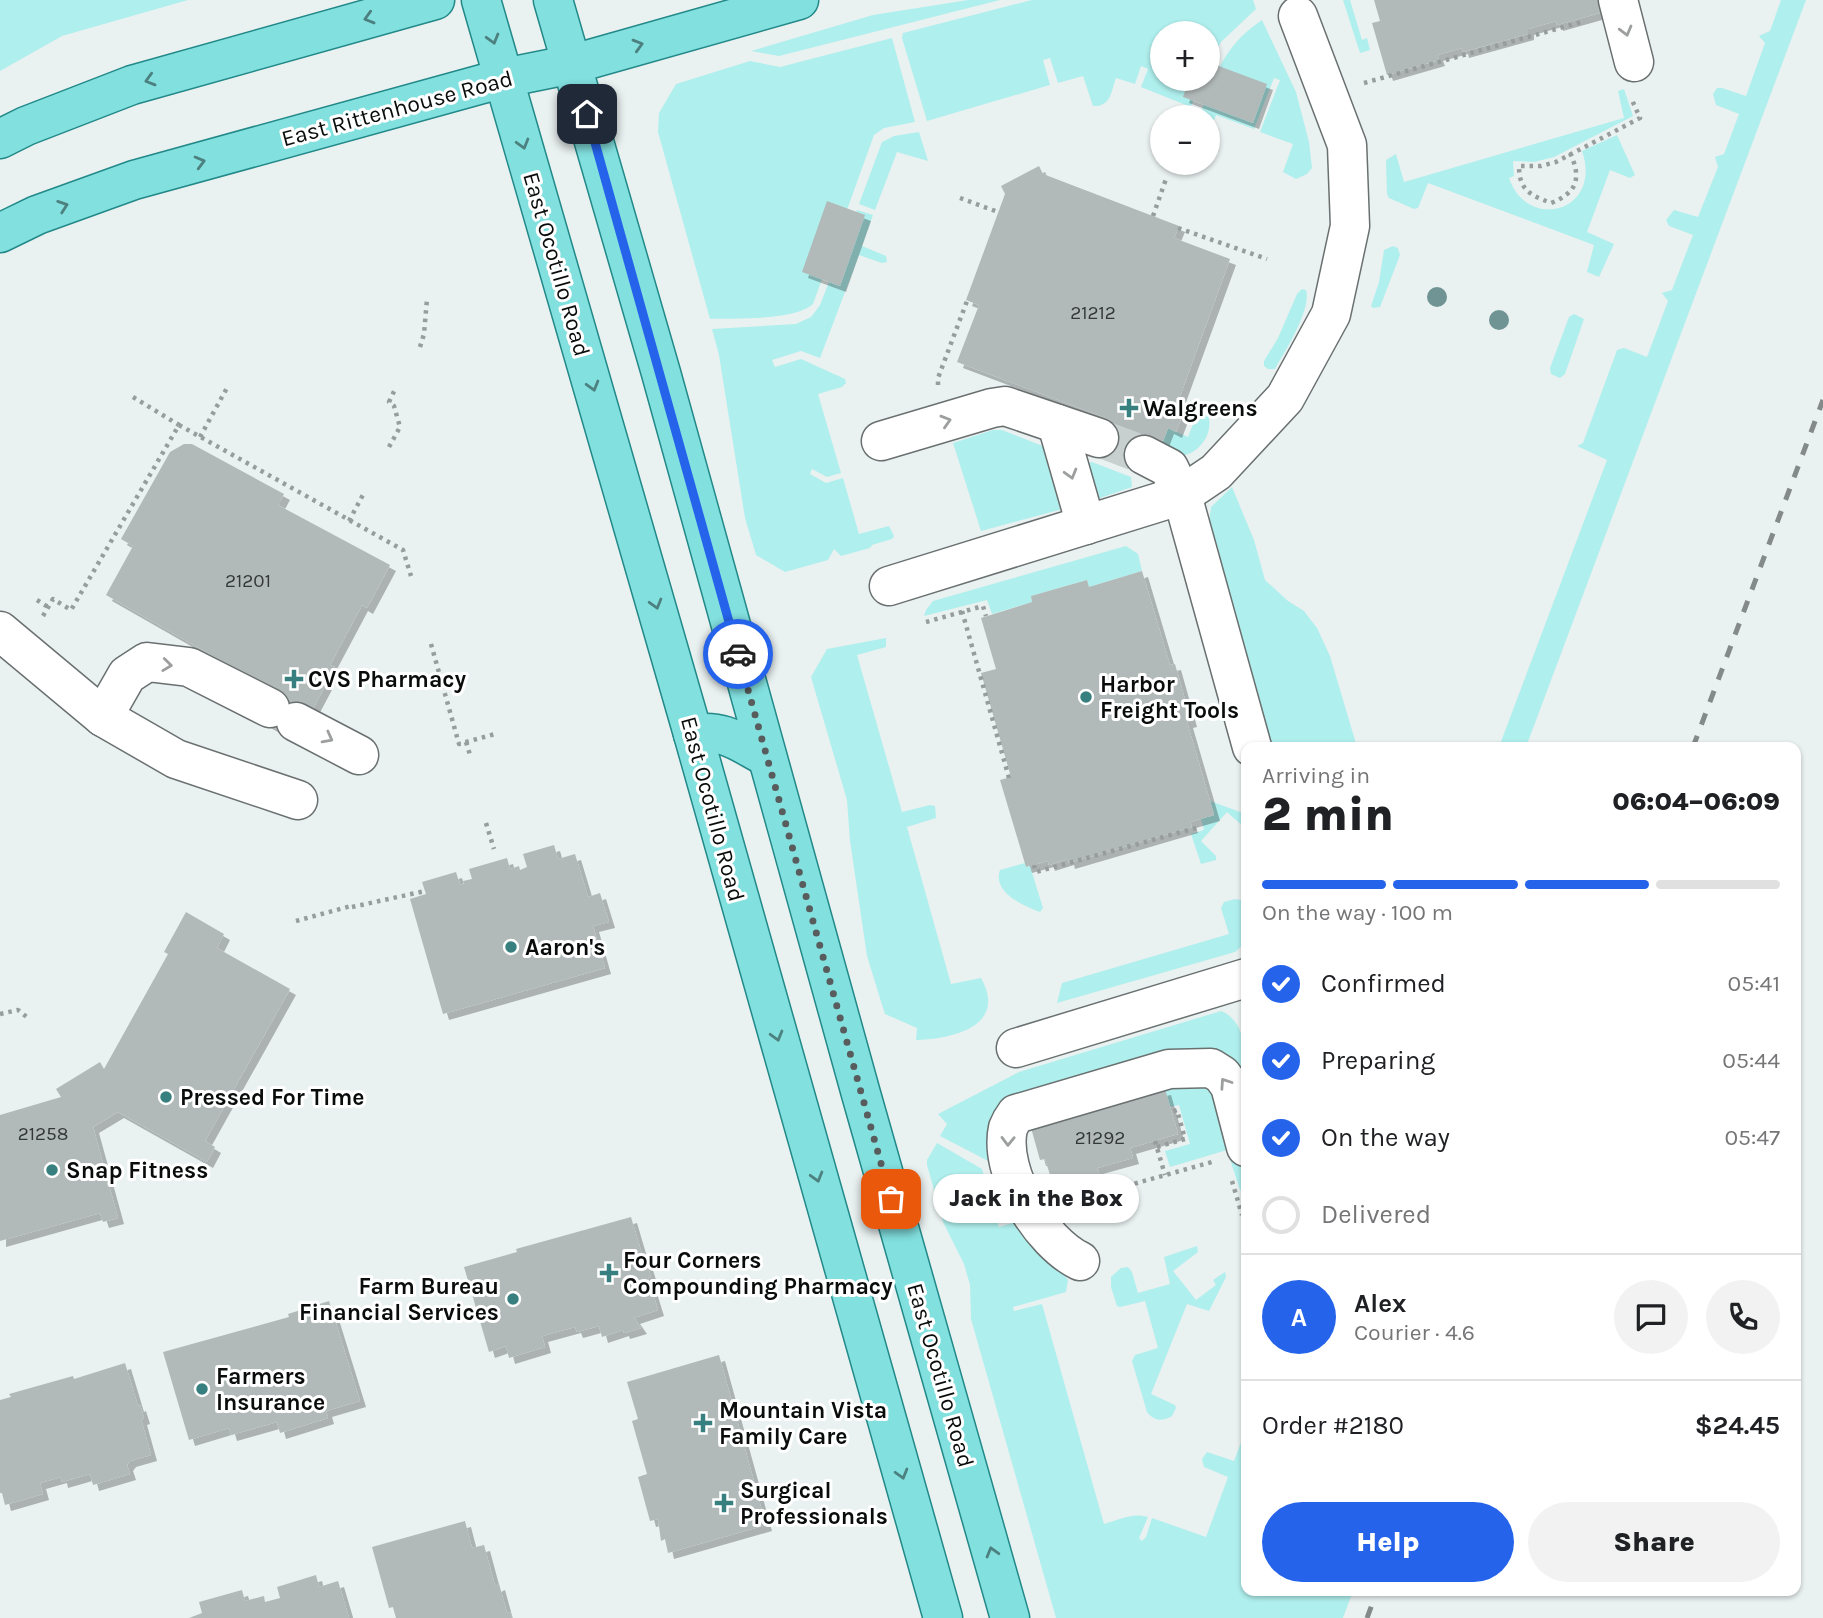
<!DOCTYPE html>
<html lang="en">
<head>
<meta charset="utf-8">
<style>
	:root { --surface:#fff; --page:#f2f2f2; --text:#202124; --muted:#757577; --line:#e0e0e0; --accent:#2563eb }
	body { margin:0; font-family:Karla,sans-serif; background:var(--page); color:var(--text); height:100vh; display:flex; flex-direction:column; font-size:26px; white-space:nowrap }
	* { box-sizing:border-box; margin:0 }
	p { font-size:23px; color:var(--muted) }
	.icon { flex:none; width:38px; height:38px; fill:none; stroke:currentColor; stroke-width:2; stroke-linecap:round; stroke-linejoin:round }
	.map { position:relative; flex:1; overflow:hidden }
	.side { position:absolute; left:1241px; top:742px; width:560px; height:854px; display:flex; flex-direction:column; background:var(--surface); border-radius:14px; box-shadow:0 2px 5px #0004 }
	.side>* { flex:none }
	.buttons { position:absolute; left:1150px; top:21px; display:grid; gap:14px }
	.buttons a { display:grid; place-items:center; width:70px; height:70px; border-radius:50%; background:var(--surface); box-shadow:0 2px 5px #0004; font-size:35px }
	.pin { position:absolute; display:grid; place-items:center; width:60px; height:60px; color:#fff; margin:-30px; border-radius:14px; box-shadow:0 4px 10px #0006 }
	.courier { position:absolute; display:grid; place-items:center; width:70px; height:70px; margin:-35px; border:5px solid #2563eb; border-radius:50%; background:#fff; color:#222; box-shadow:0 2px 9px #0007 }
	.bubble { position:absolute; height:49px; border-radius:24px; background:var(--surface); box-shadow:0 2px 5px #0004; font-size:23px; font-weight:800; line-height:49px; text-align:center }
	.summary em { font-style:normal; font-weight:800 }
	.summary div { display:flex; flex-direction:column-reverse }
	.summary { display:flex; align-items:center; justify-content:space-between; height:119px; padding:0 21px }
	h1 { font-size:46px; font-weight:800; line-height:52px }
	.bar { display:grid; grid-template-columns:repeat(4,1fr); gap:10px 7px; align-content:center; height:84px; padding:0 21px }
	.bar i { height:9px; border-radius:5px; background:var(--line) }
	.bar .selected { background:var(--accent) }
	.bar p { grid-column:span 4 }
	.line { display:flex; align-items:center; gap:18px; padding:0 21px; border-top:2px solid var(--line) }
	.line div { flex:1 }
	.round { display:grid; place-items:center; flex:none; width:74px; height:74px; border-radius:37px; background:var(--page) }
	ol { padding:0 21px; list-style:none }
	li { display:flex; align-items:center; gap:21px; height:77px }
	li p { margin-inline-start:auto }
	li .icon { padding:7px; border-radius:50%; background:var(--accent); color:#fff; stroke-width:4 }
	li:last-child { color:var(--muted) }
	li i { width:38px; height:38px; border:4px solid var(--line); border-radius:50% }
	.action { display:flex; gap:14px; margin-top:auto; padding:14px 21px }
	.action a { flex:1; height:80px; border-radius:42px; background:var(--accent); color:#fff; font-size:28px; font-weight:800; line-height:80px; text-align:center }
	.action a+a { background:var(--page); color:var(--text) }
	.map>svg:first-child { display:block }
	.green { fill:#afefed }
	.building { fill:#b2b9b9; filter:url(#shadow) }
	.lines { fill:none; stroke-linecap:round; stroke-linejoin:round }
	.minor-tunnel { stroke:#c8cfcf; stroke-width:38; stroke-dasharray:38 19; stroke-linecap:butt }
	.minor-casing { stroke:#6a7070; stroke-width:41 }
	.major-casing { stroke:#228988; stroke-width:41 }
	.path { stroke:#979c9c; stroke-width:4.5; stroke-dasharray:3.5 5; stroke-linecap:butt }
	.minor { stroke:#fff; stroke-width:38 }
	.major { stroke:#82e0df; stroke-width:38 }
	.rail { stroke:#848989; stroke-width:5; stroke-dasharray:12 12; stroke-linecap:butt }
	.tree { fill:#709493 }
	.oneway { stroke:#4c8180 }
	.oneway2 { stroke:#9d9e9e }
	.done { stroke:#585c5c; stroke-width:7; stroke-dasharray:0 12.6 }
	.route { stroke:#2563eb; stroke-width:9 }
	.poi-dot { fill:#38807f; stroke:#fff; stroke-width:2.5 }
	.labels { text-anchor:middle; stroke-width:6; stroke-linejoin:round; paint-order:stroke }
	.number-label { font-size:19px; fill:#343737 }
	.street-label { font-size:23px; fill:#0a0c0c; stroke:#fff }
	.poi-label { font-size:23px; font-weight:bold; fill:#0a0c0c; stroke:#fff; text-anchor:start }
</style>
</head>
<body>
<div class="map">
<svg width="1823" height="1618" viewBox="0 0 1823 1618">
	<defs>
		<filter id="shadow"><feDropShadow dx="6" dy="6" stdDeviation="0" flood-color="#0004"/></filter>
	</defs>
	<rect width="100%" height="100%" fill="#eaf1f1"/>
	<g class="green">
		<polygon points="0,0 188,0 62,36 0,71"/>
		<polygon points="968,0 1000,0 779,56 751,51 873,15"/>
		<path d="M1032,0H1253L1256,9L1221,42L1208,66V33H1162V79H1202L1191,107L1141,87L1148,69L1141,66L1135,84L1116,78C1111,92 1111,107 1093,106L1083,76L1058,83L1050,58L1043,60L1050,85L927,121L902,38L903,33Z"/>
		<polygon points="1343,0 1350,0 1362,40 1367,38 1370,50 1360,53"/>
		<polygon points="1781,0 1806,0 1526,747 1499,747 1607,460 1577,446 1583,443 1617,350 1624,348 1647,357 1668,301 1662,293 1672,290 1693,235 1669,226 1666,220 1674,210 1698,217 1718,167 1715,157 1724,154 1739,114 1716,105 1713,94 1717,88 1722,88 1746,96 1765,43 1759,36 1770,31"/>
		<path d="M1262,20L1296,92L1309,142L1312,168L1307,174L1296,179L1283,172L1293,144L1260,132L1280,80L1274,78L1254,129L1216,115L1208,137V117H1199C1215,76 1223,46 1262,20Z"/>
		<path d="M892,38L915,122L884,128L874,135L813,304C794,321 735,318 710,319L658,132L659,113L676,84L750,61L780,67Z"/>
		<path d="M1624,89L1633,116L1554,157L1534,162L1513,161L1514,176L1509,178C1528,233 1603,211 1582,151L1617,135L1635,175L1630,178L1610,170L1587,232L1614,244L1599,277L1587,272L1594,245L1428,183L1418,208L1414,209L1389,198L1387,194L1386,160L1396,154L1404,182L1624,118L1618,91Z"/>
		<polygon points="919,132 928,161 897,152 875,210 859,204 882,142 894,136"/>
		<polygon points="857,210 873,215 862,246 886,256 887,262 882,263 859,255 820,358 801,351 772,360 775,367 801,359 845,379 846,383 842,387 818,394 841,473 827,477 812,469 810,474 826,483 843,478 859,534 889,526 894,536 892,539 872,545 870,548 841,556 834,549 828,560 785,572 756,555 745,518 719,355 712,329 796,324 811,317 820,305"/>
		<polygon points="1393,246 1398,248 1400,255 1380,307 1373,308 1371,306 1379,282 1384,250"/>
		<path d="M1302,289L1306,290C1312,309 1285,351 1275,369H1268L1264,366V361L1278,338L1297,294Z"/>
		<polygon points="1574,314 1584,319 1565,374 1560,378 1551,374 1550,368 1569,317"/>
		<path d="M1205,409C1218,428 1201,455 1179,456L1167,448L1163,441L1168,428L1188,437L1197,414Z"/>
		<polygon points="993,430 1002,430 1053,450 1063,509 981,531 953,443"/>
		<polygon points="1092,462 1131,477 1132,487 1097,499 1088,463"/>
		<polygon points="1232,487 1254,540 1265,580 1288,601 1304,611 1317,628 1330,656 1357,747 1272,747 1209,524 1211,507"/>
		<polygon points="1126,546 1138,554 1142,571 1089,587 1087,580 1031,596 1032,602 992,614 987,600 924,616 926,610 933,601"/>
		<path d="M886,638V647L857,655L902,812L930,805L935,806L936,818L907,827L951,984L981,978C1008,1026 953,1039 916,1040L917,1028L885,1014L883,1008L867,956L850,841L847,800L811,677L827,649Z"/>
		<polygon points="1210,801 1243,813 1246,818 1246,829 1227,812 1201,841 1216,856 1216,860 1201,864 1191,834 1204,830 1201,819 1214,815"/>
		<path d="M1025,863L1026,867L1030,866L1043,908L1040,912C1023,906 992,892 1000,870Z"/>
		<polygon points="1235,899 1246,901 1246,942 1235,952 1057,1003 1062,983 1229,934 1221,908 1224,902"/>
		<path d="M1221,1011C1252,1023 1246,1074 1246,1101L1239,1078L1015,1105L1020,1210L1005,1215L990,1162L940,1136L947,1124L938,1114L1019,1072Z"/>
		<polygon points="1196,1078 1223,1102 1245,1178 1246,1186 1242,1190 1240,1190 1227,1150 1170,1167 1165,1151 1190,1144 1179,1105 1170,1107 1164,1086"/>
		<path d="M937,1143L982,1169L999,1227L1026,1219L1068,1280L1066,1292L1013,1307L1014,1311L1042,1304L1104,1524C1118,1520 1133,1512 1148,1517L1139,1538L1142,1541L1146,1537L1152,1518L1206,1537L1228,1477L1204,1467L1202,1459L1207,1452L1234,1461L1246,1429V1591H1353L1343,1618H1056L971,1319L970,1285L964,1264L943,1222L927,1165V1160Z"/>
		<path d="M1197,1246L1198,1252L1173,1271L1196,1300L1216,1285L1213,1280L1225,1272L1226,1277L1209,1311L1187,1304L1151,1394L1175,1405L1176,1408L1172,1416C1162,1422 1154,1421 1147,1412L1132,1361L1135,1355L1158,1348L1145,1301L1120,1307L1117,1306L1111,1287V1277L1121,1268L1128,1267L1132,1272L1138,1293L1170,1284L1164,1257Z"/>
	</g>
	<g class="building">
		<polygon points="1374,0 1600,0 1603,12 1557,25 1556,21 1528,29 1528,34 1463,52 1462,48 1437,55 1439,60 1387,75 1372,23 1380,21"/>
		<polygon points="1208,62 1267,84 1253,123 1183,97 1189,79 1208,79"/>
		<polygon points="1039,166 1043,174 1179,226 1174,238 1230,259 1179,399 1187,403 1176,432 1168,428 1163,441 1151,436 1139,467 1094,450 1106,418 957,362 979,305 966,300 1005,194 1001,186"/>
		<polygon points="827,201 865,215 840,286 802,272"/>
		<polygon points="184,444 192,444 284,494 278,505 390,565 367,608 362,605 330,665 335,667 310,714 288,735 263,721 278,693 106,595 133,546 121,539 170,452"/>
		<polygon points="1142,571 1170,665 1175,664 1191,721 1187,722 1214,815 1190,822 1192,827 1069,863 1068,859 1049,865 1048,861 1026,867 1000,780 1011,777 981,673 996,669 981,618 1032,602 1031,596 1087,580 1089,587"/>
		<polygon points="554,845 558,859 575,854 588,897 600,893 609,922 593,926 605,968 443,1014 410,899 426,894 422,882 456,872 460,885 464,884 463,881 472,879 469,869 507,858 510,869 519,866 520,870 527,867 523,854"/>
		<polygon points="186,912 224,934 217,948 290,989 205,1141 215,1147 207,1162 118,1112 93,1127 118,1218 103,1222 100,1213 0,1241 0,1115 61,1097 56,1089 100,1062 104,1069 168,954 164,952"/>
		<polygon points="1165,1089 1178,1134 1130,1148 1133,1158 1097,1168 1100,1176 1073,1184 1071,1176 1052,1181 1045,1159 1040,1160 1028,1117"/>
		<polygon points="631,1217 644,1261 646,1261 651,1277 648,1278 658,1310 634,1318 641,1328 624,1333 623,1330 602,1337 599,1326 577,1332 575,1327 542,1336 545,1347 509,1358 506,1346 489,1352 464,1267 517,1252 516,1249"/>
		<polygon points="329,1301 360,1401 326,1411 328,1418 280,1433 277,1422 231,1435 229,1428 189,1440 163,1352 289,1317 288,1314"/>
		<polygon points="719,1355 766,1525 668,1553 665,1539 661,1541 658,1519 650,1521 638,1477 647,1474 632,1421 638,1419 627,1382"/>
		<polygon points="125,1363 138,1406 140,1405 144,1418 141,1419 151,1455 130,1461 127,1465 130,1474 93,1485 90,1474 62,1482 61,1477 40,1483 43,1494 5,1505 2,1493 0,1493 0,1400 11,1397 9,1394 73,1376 74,1379"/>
		<polygon points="465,1521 472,1548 484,1545 495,1586 499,1584 507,1613 510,1612 512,1618 396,1618 393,1607 389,1608 372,1547"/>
		<polygon points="316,1575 319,1587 338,1581 349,1618 189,1618 202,1613 199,1602 242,1590 245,1601 264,1596 265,1602 280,1598 277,1587"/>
	</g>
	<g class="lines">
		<polyline class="minor-tunnel" points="1099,438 1144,455"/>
		<g class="minor-casing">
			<g id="minor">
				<polyline points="1618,0 1634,62"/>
				<polyline points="1057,424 1086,525"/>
				<polyline points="881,441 992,408 1005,406 1099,438"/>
				<polyline points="1144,455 1169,468 1182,495 1252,747"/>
				<polyline points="889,586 1182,495 1216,472 1285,398 1331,314 1350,226 1347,145 1298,16"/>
				<polyline points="0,631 103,717 176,759 298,800"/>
				<polyline points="103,717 127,675 147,662 189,667 270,708"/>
				<polyline points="296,722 359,755"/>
				<polyline points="1016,1048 1246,978"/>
				<path d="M1080,1261C1041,1242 998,1173 1008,1128C1010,1123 1013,1118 1016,1114L1169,1069L1211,1068L1222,1075L1230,1086L1246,1147"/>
			</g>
		</g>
		<g class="major-casing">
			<g id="major">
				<polyline points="481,0 693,734 943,1618"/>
				<polyline points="553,0 661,373 861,1094 1010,1618"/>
				<polyline points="0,139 26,126 132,85 435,0"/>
				<polyline points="0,233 37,215 134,180 504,78 573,64 799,0"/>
				<path d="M693,734C725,729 740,743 767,757"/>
			</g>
		</g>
		<g class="path">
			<polyline points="1364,83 1585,21"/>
			<path d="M1570,153C1582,178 1577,193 1551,203C1530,195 1519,190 1519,166H1541L1556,162L1640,118L1632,100"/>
			<polyline points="960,198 998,212"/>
			<polyline points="1153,216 1166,179"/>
			<polyline points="1178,228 1267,259"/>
			<polyline points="420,347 424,334 427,299"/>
			<polyline points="938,385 938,378 967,301"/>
			<polyline points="133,397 179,425"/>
			<polyline points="200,437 228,386"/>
			<polyline points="389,447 400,427 394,406 389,402 396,387"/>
			<polyline points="349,521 365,491"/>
			<polyline points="37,600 48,607"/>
			<polyline points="962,611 1009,778"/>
			<polyline points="43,616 53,599 71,610 179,425 403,550 411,576"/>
			<polyline points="926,622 983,606 986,616"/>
			<polyline points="431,644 459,744 495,734"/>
			<polyline points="466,742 471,758"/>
			<polyline points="486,823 494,849"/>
			<polyline points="1034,865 1036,872 1200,827"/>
			<polyline points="352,907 425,891"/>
			<polyline points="296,921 351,906"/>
			<polyline points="0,1014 18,1010 28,1018"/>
			<polyline points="1155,1141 1165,1175"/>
			<polyline points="1157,1147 1185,1139 1177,1110 1172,1112"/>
			<polyline points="1088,1179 1092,1195"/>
			<polyline points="1232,1181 1242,1215"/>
			<polyline points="1069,1202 1212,1162"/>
		</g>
		<use href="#minor" class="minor"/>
		<use href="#major" class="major"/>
		<g class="rail">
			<polyline points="1693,747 1823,400"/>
			<polyline points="1367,1618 1377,1591"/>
		</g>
	</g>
	<g class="tree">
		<circle cx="1437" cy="297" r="10"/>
		<circle cx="1499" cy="320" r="10"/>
	</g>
	<defs><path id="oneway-chevron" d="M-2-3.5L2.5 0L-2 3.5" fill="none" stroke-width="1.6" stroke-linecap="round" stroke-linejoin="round" transform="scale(1.75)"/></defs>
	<g class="oneway">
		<use href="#oneway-chevron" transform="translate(369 18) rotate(164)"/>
		<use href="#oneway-chevron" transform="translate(493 39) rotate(74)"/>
		<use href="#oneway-chevron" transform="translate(638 45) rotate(-16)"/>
		<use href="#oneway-chevron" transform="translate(150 80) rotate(164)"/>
		<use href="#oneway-chevron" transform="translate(523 144) rotate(74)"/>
		<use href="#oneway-chevron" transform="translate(200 162) rotate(-15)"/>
		<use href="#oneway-chevron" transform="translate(63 206) rotate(-19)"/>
		<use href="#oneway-chevron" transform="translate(593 386) rotate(74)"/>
		<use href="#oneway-chevron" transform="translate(656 604) rotate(74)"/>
		<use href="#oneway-chevron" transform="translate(777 1036) rotate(74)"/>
		<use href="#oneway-chevron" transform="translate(817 1177) rotate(74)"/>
		<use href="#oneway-chevron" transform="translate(902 1474) rotate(74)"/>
		<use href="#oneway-chevron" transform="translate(992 1552) rotate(-106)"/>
	</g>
	<g class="oneway2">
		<use href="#oneway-chevron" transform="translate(1626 31) rotate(75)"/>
		<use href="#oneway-chevron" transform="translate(946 421) rotate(-17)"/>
		<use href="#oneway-chevron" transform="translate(1071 474) rotate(74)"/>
		<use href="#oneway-chevron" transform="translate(167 665) rotate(7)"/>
		<use href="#oneway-chevron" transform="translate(328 738) rotate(28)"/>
		<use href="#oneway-chevron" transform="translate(1225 1083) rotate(-124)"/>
		<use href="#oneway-chevron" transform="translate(1008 1141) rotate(91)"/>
	</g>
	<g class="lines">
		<polyline class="done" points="738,654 891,1199"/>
		<polyline class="route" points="587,114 738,654"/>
	</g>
	<g class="poi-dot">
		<path d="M1125.5 397.5h7v7h7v7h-7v7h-7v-7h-7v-7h7z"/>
		<path d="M290.5 668.5h7v7h7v7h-7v7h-7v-7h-7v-7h7z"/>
		<circle cx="1086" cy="697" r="7"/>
		<circle cx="511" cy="947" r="7"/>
		<circle cx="166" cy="1097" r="7"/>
		<circle cx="52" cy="1170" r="7"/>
		<path d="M605.5 1262.5h7v7h7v7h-7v7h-7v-7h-7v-7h7z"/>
		<circle cx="513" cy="1299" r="7"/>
		<circle cx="202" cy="1389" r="7"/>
		<path d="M699.5 1412.5h7v7h7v7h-7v7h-7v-7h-7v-7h7z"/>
		<path d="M720.5 1492.5h7v7h7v7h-7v7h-7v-7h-7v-7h7z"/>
	</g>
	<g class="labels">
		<g class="number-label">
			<text x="1093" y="319">21212</text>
			<text x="248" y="587">21201</text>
			<text x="43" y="1140">21258</text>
			<text x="1100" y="1144">21292</text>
		</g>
		<g class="street-label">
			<text transform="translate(397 108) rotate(-15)" y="8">East Rittenhouse Road</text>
			<text transform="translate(557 264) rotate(74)" y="8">East Ocotillo Road</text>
			<text transform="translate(713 809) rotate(75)" y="8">East Ocotillo Road</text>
			<text transform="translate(941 1375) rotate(74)" y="8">East Ocotillo Road</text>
		</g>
		<g class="poi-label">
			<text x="1143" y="416">Walgreens</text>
			<text x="308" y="687">CVS Pharmacy</text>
			<text x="1100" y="692">Harbor<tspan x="1100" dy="26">Freight Tools</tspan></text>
			<text x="525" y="955">Aaron's</text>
			<text x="180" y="1105">Pressed For Time</text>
			<text x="66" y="1178">Snap Fitness</text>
			<text x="623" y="1268">Four Corners<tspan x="623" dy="26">Compounding Pharmacy</tspan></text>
			<text x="499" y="1294" text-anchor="end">Farm Bureau<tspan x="499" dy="26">Financial Services</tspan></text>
			<text x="216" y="1384">Farmers<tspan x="216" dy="26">Insurance</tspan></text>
			<text x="719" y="1418">Mountain Vista<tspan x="719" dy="26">Family Care</tspan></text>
			<text x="740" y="1498">Surgical<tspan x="740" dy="26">Professionals</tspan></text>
		</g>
	</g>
</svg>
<div class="buttons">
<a>+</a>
<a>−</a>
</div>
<div class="pin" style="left:891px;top:1199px;background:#ea580c"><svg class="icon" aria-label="bag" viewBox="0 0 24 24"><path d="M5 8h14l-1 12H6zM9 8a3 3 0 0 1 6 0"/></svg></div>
<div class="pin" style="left:587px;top:114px;background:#1f2937"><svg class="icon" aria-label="home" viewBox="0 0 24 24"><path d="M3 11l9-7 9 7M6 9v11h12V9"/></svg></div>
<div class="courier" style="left:738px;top:654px"><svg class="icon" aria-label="car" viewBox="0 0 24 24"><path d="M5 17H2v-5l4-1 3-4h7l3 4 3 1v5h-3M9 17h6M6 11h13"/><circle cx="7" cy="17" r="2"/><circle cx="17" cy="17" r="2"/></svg></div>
<div class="bubble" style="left:933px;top:1174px;width:206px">Jack in the Box</div>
<section class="side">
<div class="summary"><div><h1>2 min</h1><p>Arriving in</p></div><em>06:04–06:09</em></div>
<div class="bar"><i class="selected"></i><i class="selected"></i><i class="selected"></i><i></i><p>On the way · 100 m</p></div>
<ol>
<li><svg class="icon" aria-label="check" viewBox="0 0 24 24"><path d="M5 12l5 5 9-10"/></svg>Confirmed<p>05:41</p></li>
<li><svg class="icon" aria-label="check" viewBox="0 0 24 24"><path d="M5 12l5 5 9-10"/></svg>Preparing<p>05:44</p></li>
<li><svg class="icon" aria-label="check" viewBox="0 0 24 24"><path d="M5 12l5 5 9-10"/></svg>On the way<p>05:47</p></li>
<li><i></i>Delivered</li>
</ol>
<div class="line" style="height:126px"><b class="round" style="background:var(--accent);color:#fff">A</b><div><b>Alex</b><p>Courier · 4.6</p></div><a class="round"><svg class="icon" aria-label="chat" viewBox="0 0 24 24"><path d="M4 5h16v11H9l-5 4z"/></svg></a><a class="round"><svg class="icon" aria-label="phone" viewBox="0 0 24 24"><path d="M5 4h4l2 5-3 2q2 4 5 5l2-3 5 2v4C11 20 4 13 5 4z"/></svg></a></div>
<div class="line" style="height:91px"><div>Order #2180</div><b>$24.45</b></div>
<div class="action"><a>Help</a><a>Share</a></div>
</section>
</div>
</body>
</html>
